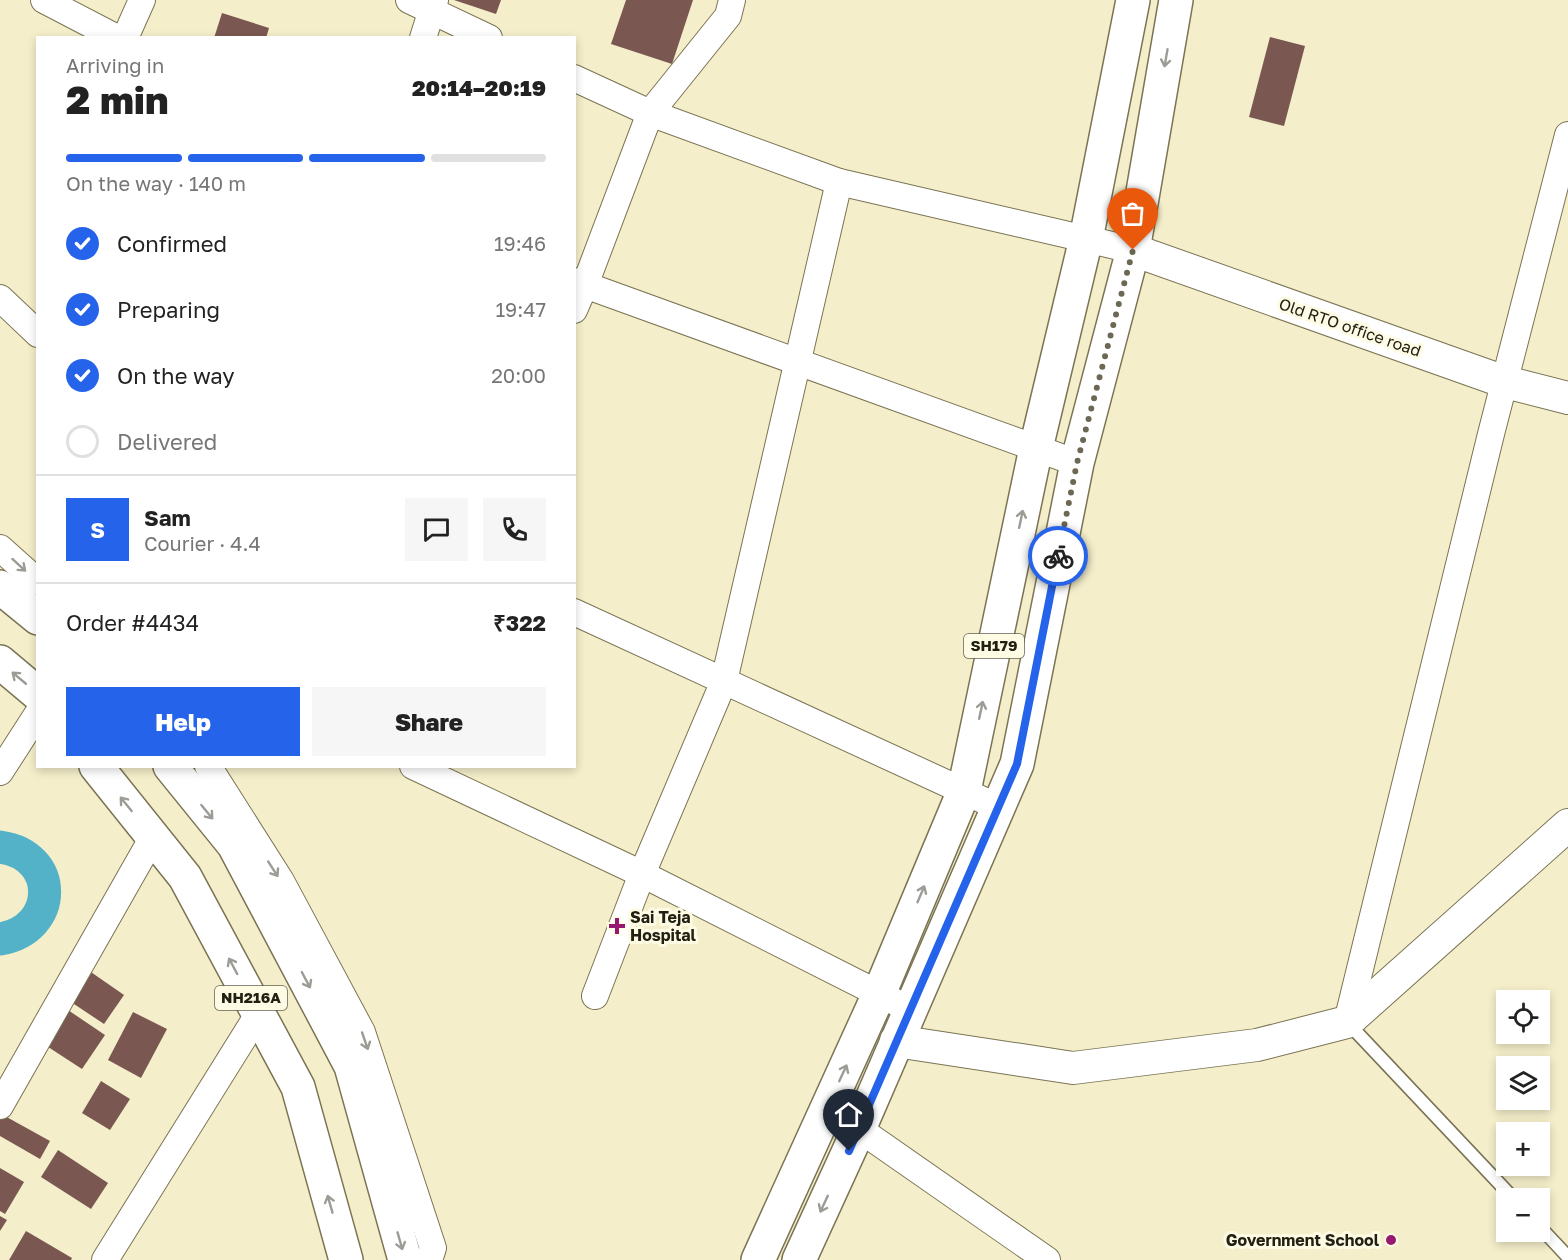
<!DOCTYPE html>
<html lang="en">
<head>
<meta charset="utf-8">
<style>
	:root { --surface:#fff; --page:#f6f6f6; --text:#222; --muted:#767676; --line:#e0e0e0; --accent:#2563eb }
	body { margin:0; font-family:"Golos Text",sans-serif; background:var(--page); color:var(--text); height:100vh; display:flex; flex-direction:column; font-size:22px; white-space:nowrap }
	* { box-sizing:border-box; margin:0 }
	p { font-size:20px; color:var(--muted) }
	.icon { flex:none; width:33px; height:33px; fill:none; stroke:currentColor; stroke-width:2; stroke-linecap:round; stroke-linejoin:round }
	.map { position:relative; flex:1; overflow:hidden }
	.panel { position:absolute; left:36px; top:36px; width:540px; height:732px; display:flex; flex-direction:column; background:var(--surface); border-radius:0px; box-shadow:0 3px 9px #0003 }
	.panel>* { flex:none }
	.controls { position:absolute; left:1496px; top:990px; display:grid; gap:12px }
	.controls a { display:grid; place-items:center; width:54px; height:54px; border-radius:0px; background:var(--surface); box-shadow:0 3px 9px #0003; font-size:30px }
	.pin { position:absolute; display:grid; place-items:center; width:51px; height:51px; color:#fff; margin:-62px -26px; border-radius:50% 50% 50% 0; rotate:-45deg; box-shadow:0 0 6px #0007 }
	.pin .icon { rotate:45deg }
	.courier { position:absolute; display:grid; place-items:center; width:60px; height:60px; margin:-30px; border:4px solid #2563eb; border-radius:50%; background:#fff; color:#222; box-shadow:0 2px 8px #0007 }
	.headline em { font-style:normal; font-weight:800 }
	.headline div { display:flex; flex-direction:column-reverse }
	.headline { display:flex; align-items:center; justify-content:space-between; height:102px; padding:0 30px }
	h1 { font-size:39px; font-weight:800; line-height:45px }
	.bar { display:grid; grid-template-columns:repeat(4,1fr); gap:9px 6px; align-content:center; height:72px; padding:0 30px }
	.bar i { height:8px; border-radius:4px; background:var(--line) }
	.bar .selected { background:var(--accent) }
	.bar p { grid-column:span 4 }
	.line { display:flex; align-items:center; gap:15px; padding:0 30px; border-top:2px solid var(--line) }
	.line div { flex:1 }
	.round { display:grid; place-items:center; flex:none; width:63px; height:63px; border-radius:0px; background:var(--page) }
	ol { padding:0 30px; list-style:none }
	li { display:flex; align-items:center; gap:18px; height:66px }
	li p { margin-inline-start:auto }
	li .icon { padding:6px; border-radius:50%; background:var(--accent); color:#fff; stroke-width:4 }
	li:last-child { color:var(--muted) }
	li i { width:33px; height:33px; border:3px solid var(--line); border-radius:50% }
	.button { display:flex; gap:12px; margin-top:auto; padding:12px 30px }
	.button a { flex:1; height:69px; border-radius:0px; background:var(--accent); color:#fff; font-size:24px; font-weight:800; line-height:69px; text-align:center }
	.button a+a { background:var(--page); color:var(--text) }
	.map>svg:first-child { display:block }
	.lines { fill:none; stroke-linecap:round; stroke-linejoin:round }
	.canal { stroke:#53b2c7; stroke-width:33 }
	.building { fill:#7a5851 }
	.service-casing { stroke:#7a7454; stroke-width:15 }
	.minor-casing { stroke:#7a7454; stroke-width:28 }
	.tertiary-casing { stroke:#7a7454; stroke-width:34 }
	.primary-casing { stroke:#7a7454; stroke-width:36 }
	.trunk-casing { stroke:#7a7454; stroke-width:36 }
	.service { stroke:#fff; stroke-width:12 }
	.minor { stroke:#fff; stroke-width:26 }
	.tertiary { stroke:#fff; stroke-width:32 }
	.primary { stroke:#fff; stroke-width:33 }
	.trunk { stroke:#fff; stroke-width:33 }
	.oneway { stroke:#9c9b95 }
	.done { stroke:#6c6853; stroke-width:6; stroke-dasharray:0 10.8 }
	.route { stroke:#2563eb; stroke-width:8 }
	.poi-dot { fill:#971870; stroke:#fefbe5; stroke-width:2 }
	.labels { text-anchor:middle; stroke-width:6; stroke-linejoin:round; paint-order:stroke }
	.shield { fill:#fefbe5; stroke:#646252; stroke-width:1.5 }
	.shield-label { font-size:15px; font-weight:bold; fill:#222013 }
	.street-label { font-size:16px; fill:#222013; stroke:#fefbe5 }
	.poi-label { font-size:16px; font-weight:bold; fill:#222013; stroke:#fefbe5; text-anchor:start }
</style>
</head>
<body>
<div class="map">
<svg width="1568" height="1260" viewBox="0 0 1568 1260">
	<rect width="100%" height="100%" fill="#f4eeca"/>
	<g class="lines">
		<path class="canal" d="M0,847C60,855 59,929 0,939"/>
	</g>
	<g class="building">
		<polygon points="454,0 501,0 496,14"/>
		<polygon points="626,0 693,0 672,64 611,44"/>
		<polygon points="222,13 269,28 266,38 214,38"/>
		<polygon points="1270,37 1305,46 1284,126 1249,117"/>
		<polygon points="88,970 124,995 104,1024 68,1000"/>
		<polygon points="65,1008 105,1035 82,1069 42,1043"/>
		<polygon points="133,1012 167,1029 141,1078 108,1060"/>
		<polygon points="101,1081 130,1099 110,1130 82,1113"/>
		<polygon points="3,1115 50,1141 40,1159 0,1136 0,1120"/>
		<polygon points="58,1150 108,1183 91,1209 41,1177"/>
		<polygon points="0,1168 24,1182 5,1214 0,1211"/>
		<polygon points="0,1216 7,1220 0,1231"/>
		<polygon points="26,1231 72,1258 71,1260 9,1260"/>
	</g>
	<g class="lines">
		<g class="service-casing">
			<g id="service">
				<polyline points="1347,1022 1513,1198"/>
				<polyline points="1539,1226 1568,1257"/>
			</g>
		</g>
		<g class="minor-casing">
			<g id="minor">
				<polyline points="44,0 117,38"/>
				<polyline points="409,0 489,38"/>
				<polyline points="125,38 142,0"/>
				<polyline points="423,38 435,0"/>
				<polyline points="574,78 650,113 728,16 732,0"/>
				<polyline points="574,281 585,285 650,113 839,182 1133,250"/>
				<polyline points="0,298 38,334"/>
				<polyline points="574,310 585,285 1077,463"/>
				<polyline points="0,548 38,582"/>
				<polyline points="574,612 998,807"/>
				<polyline points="208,766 281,881 362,1032 433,1248 429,1260"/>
				<polyline points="413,766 642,874 911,1010"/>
				<polyline points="0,772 38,713"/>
				<polyline points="595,996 642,874 724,681 839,182"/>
				<polyline points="1347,1022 1491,434 1568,135"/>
				<polyline points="0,1106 153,837"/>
				<polyline points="859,1129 1047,1260"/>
				<polyline points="105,1260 259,1013"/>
			</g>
		</g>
		<g class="tertiary-casing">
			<g id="tertiary">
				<polyline points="1133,250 1505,382 1568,398"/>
				<polyline points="896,1041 1073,1068 1257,1045 1347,1022 1568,825"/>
			</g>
		</g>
		<g class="primary-casing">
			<g id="primary">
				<polyline points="758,1260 879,994 964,791 1036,448 1086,239 1133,0"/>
				<polyline points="799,1260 859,1129 1017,764 1077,463 1133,250 1176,0"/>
			</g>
		</g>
		<g class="trunk-casing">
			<g id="trunk">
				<polyline points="0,587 38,618"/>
				<polyline points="0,662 38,694"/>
				<polyline points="96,766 185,877 298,1087 346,1260"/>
				<polyline points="170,766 234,845 351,1066 405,1260"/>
			</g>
		</g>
		<use href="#service" class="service"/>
		<use href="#minor" class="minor"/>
		<use href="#tertiary" class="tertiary"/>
		<use href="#primary" class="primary"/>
		<use href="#trunk" class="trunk"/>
	</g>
	<defs><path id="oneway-shaft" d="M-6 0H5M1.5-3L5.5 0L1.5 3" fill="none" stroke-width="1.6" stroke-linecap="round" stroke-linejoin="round" transform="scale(1.5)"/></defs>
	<g class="oneway">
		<use href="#oneway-shaft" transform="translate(1166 58) rotate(100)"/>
		<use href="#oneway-shaft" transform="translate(1021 519) rotate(-78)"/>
		<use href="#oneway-shaft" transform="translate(19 565) rotate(42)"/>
		<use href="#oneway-shaft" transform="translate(19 678) rotate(-140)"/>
		<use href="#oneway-shaft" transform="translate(981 710) rotate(-78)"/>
		<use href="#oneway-shaft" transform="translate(126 804) rotate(-129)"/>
		<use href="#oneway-shaft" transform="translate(207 812) rotate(51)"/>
		<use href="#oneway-shaft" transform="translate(273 869) rotate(57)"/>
		<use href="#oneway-shaft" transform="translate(921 894) rotate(-67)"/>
		<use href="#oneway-shaft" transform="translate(233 966) rotate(-118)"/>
		<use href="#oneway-shaft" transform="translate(306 980) rotate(62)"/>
		<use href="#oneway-shaft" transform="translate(365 1041) rotate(71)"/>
		<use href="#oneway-shaft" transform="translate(843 1073) rotate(-65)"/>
		<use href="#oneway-shaft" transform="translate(330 1204) rotate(-106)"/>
		<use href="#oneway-shaft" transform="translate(824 1204) rotate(115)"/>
		<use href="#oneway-shaft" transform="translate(400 1241) rotate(74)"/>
	</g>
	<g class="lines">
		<polyline class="done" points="1058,556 1077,463 1133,250"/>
		<polyline class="route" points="849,1151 1017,764 1058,556"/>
	</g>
	<g class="poi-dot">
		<path d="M614 917h6v6h6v6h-6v6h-6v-6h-6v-6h6z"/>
		<circle cx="1391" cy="1240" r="6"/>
	</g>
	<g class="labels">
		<g class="shield">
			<rect x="964" y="634" width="60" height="24" rx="4.5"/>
			<rect x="215" y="986" width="72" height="24" rx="4.5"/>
		</g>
		<g class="shield-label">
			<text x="994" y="651">SH179</text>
			<text x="251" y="1003">NH216A</text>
		</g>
		<g class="street-label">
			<text transform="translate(1350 327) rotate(19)" y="6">Old RTO office road</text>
		</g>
		<g class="poi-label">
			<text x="630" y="923">Sai Teja<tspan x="630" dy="18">Hospital</tspan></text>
			<text x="1379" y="1246" text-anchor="end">Government School</text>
		</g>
	</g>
</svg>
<div class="controls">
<a><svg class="icon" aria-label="locate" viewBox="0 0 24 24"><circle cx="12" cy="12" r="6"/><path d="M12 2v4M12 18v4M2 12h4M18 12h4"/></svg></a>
<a><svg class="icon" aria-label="layers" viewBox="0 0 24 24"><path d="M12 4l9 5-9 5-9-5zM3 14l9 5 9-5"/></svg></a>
<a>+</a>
<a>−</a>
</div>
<div class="pin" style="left:1133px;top:250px;background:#ea580c"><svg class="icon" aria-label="bag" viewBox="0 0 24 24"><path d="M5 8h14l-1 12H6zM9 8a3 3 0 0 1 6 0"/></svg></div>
<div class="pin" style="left:849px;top:1151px;background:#1f2937"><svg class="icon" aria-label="home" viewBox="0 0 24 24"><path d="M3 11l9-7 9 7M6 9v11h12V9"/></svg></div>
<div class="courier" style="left:1058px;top:556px"><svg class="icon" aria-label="bike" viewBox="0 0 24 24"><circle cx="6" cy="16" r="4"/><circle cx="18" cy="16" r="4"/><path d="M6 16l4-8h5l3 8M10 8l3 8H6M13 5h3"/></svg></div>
<section class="panel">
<div class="headline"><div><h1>2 min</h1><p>Arriving in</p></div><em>20:14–20:19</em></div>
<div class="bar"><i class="selected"></i><i class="selected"></i><i class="selected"></i><i></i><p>On the way · 140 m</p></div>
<ol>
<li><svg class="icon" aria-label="check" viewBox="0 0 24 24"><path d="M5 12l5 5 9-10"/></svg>Confirmed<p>19:46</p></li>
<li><svg class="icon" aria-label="check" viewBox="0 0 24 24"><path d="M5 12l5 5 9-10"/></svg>Preparing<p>19:47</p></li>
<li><svg class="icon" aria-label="check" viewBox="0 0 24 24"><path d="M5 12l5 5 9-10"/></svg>On the way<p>20:00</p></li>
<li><i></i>Delivered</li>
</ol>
<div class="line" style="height:108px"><b class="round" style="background:var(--accent);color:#fff">S</b><div><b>Sam</b><p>Courier · 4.4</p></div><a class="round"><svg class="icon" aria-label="chat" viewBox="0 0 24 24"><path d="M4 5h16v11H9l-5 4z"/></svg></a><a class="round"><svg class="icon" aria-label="phone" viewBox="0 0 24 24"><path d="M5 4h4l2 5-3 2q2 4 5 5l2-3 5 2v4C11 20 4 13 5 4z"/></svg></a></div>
<div class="line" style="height:78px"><div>Order #4434</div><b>₹322</b></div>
<div class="button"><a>Help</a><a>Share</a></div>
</section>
</div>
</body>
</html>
